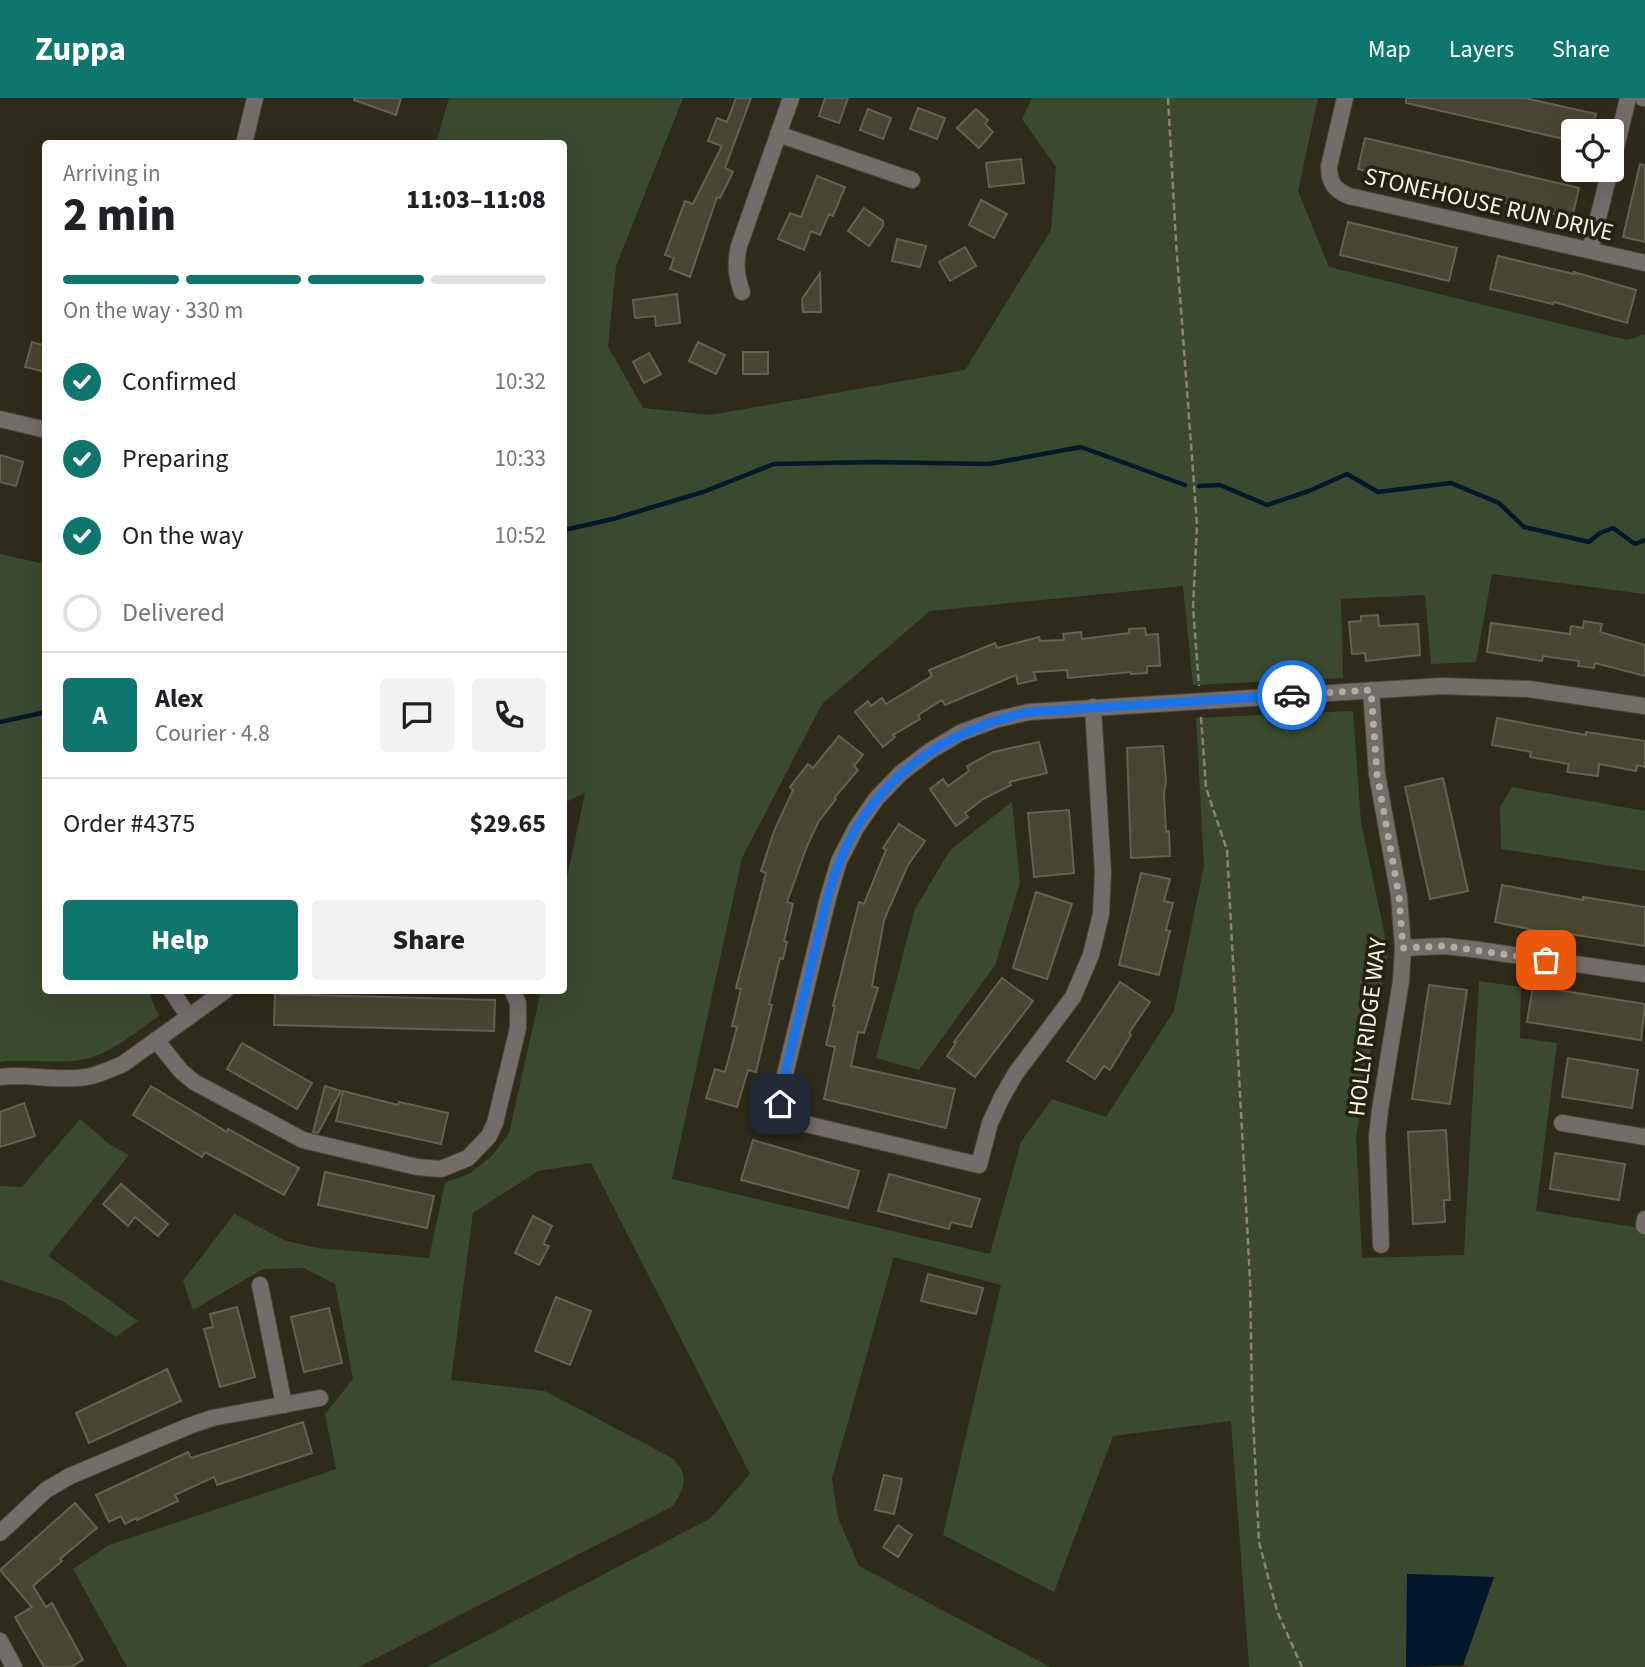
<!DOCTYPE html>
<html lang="en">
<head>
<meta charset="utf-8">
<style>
	:root { --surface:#fff; --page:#f2f2f2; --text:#202124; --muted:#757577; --line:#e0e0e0; --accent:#0f766e }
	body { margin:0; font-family:"Source Sans 3",sans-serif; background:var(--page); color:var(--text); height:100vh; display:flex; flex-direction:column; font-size:26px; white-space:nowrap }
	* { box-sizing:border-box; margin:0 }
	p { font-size:23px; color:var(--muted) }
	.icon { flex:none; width:38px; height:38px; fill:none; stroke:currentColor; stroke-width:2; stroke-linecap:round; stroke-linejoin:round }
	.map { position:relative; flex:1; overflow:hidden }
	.details { position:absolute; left:42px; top:42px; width:525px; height:854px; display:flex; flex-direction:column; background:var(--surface); border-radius:7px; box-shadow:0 7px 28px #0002 }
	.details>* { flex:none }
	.tools { position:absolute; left:1561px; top:21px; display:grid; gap:14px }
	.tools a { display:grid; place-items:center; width:63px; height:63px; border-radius:7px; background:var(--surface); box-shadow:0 7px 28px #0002; font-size:35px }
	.pin { position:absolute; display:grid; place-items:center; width:60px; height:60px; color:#fff; margin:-30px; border-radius:14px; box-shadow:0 4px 10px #0006 }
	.courier { position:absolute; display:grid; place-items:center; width:70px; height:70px; margin:-35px; border:5px solid #1a73e8; border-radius:50%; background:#fff; color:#222; box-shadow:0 2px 9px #0007 }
	.head em { font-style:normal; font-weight:800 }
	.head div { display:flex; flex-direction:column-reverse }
	.head { display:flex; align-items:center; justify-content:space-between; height:119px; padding:0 21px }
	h1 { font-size:46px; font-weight:800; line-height:52px }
	.bar { display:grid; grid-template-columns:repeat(4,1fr); gap:10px 7px; align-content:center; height:84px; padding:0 21px }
	.bar i { height:9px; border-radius:5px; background:var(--line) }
	.bar .selected { background:var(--accent) }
	.bar p { grid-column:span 4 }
	.line { display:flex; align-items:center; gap:18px; padding:0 21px; border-top:2px solid var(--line) }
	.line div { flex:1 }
	.round { display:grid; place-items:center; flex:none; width:74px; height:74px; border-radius:7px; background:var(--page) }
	ol { padding:0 21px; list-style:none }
	li { display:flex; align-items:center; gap:21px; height:77px }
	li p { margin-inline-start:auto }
	li .icon { padding:7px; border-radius:50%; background:var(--accent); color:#fff; stroke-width:4 }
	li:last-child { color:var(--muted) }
	li i { width:38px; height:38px; border:4px solid var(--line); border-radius:50% }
	.button { display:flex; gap:14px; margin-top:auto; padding:14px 21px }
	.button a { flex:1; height:80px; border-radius:7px; background:var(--accent); color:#fff; font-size:28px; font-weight:800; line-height:80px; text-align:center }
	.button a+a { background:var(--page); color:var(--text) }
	header { display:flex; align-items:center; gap:42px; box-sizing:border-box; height:98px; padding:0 35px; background:var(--accent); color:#fff }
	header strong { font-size:33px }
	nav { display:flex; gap:38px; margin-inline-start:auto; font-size:24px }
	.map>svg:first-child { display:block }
	.green { fill:#3a4a2f }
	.water { fill:#02182c }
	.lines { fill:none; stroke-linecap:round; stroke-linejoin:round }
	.stream { stroke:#02182c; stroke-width:4.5 }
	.building { fill:#484532; stroke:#64614e; stroke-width:2 }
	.minor-casing { stroke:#4b4737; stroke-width:18 }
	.path { stroke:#878476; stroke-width:2.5; stroke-dasharray:7 3.5; stroke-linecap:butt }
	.minor { stroke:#756b69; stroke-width:16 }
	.done { stroke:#b0ada0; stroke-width:7; stroke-dasharray:0 12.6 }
	.route { stroke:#1a73e8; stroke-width:9 }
	.labels { text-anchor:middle; stroke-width:7; stroke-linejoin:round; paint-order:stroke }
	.street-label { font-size:24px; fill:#f5f3e8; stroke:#252210 }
</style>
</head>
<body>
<header>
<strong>Zuppa</strong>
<nav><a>Map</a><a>Layers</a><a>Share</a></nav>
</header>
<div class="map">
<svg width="1645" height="1569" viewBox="0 0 1645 1569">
	<rect width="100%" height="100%" fill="#2f2b1a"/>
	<g class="green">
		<path d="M449,0H683L616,168L608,248L643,310L711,317L965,272L1051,132L1056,69L1022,21L1032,0H1318L1298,93L1329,169L1627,242L1645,236V496L1492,476L1476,564L1431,566L1425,497L1341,501L1343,580L1193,587L1183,488L930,513L822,606L742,760L672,1081L990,1156L1021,1044L1052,1001L1106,1019L1174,913L1204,768L1196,620L1353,613L1361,724L1388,853L1356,1039L1362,1160L1464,1157L1479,883L1521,889L1520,940L1557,945L1536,1113L1645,1131V1569H1469L1463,1567L1494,1479L1408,1476L1406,1569H1249L1231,1323L1113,1338L1054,1494L943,1437L1001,1187L894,1159L832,1381L838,1420L859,1468L1050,1569H427L711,1420L750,1376L591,1065L538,1073L473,1115L451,1282L545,1293L672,1360C690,1377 685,1389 673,1408L359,1569H127L73,1471L109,1447L336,1371L325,1316L353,1281L335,1186L304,1170L263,1171L193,1212L183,1183L234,1116L286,1143L318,1150L429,1160L445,1085L470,1075L492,1058L509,1035L541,893L564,892V793L585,695L564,705V46L436,45Z"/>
		<path d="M0,456L45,466L46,892L148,893L159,918C133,936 105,961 72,963C48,965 24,961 0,964Z"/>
		<polygon points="1512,689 1645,713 1645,773 1501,751 1500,709"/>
		<polygon points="1012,704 1020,785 995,867 919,972 876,960 915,811 950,752"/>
		<polygon points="80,1021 109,1046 129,1057 48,1158 138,1223 116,1239 61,1202 0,1182 0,1088 22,1089"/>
	</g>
	<polygon class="water" points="1407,1476 1494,1479 1463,1567 1406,1569"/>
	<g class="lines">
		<g class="stream">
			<polyline points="1199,388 1220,387 1267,407 1309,393 1347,376 1378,394 1451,385 1499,405 1524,429 1589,444 1600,435 1613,430 1635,446 1645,442"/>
			<polyline points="564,432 613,421 703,394 774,366 875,364 989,366 1081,349 1185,387"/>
			<polyline points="0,624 46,614"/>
		</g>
	</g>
	<g class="building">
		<polygon points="354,0 401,0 396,17 354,2"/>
		<polygon points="736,0 751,0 725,70 733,74 720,100 717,99 690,179 670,171 674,160 665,157 685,103 693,106 722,48 708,43 717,20 727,24"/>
		<polygon points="825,0 848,0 839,25 819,18"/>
		<polygon points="1406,0 1525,0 1596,16 1592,33 1573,33 1573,43 1406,5"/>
		<polygon points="918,10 945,20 937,41 910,31"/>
		<polygon points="868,11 891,20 883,41 860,32"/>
		<polygon points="976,11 988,22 985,26 993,34 979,50 957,30"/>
		<polygon points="1365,40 1579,90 1572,120 1358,71"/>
		<polygon points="1021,61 1024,85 989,89 986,65"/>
		<polygon points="1640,66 1645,67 1645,144 1623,139"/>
		<polygon points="817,78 845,89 833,118 829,116 820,137 811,133 804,152 778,141 790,115 801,119"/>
		<polygon points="981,102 1007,116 994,140 969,127"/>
		<polygon points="864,110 883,123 883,128 869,148 848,133"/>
		<polygon points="1348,124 1457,150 1449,183 1340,157"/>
		<polygon points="897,141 926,148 920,169 892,163"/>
		<polygon points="965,149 976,168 950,183 939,164"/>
		<polygon points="1498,158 1574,176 1574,174 1636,192 1627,225 1554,204 1553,206 1490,191"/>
		<polygon points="820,175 821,214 803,214 802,201"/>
		<polygon points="677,196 680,225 656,228 655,218 635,220 633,202"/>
		<polygon points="32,244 46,248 46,274 25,269"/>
		<polygon points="698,244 725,257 716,276 689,263"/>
		<rect x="743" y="254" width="25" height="22"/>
		<polygon points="649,255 661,276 644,285 633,264"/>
		<polygon points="0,357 23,364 16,388 0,384"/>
		<polygon points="1378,517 1379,528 1418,526 1420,557 1366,563 1365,555 1352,556 1349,524 1361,523 1361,518"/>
		<polygon points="1584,523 1602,526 1600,534 1645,547 1645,578 1595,565 1594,570 1578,568 1579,563 1543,558 1542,563 1487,554 1491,525 1570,536 1571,528 1583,530"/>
		<polygon points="1145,530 1146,537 1158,536 1160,568 1147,568 1147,575 1131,576 1131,574 1068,580 1067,572 1034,574 1036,582 1018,586 1016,577 945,607 942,602 918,617 920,621 893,637 895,639 883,649 855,614 868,603 871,608 882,600 886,606 932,578 929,572 995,545 997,550 1039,539 1040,543 1064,542 1063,536 1081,534 1082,541 1129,535 1129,531"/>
		<polygon points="1497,620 1586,637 1586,634 1645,643 1645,669 1637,667 1636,673 1599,666 1598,678 1567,674 1569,666 1530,659 1531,654 1492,647"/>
		<polygon points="839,638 863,657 854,668 858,672 834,700 836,701 819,723 807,748 787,804 793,806 784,843 787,844 783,861 780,860 769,906 772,907 756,974 748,972 737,1009 706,1000 715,971 725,974 737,929 732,928 741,891 736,890 766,775 761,773 774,733 793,692 790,689 808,666 813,670"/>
		<polygon points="1039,644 1047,675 1009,684 1011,687 983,701 965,715 968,719 956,728 930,691 943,681 948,688 969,673 967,668 993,654"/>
		<polygon points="1163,648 1166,683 1164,696 1166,734 1169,733 1170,758 1131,760 1127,650"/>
		<polygon points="1443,680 1468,793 1430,801 1405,689"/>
		<polygon points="1069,712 1074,775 1034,779 1028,715"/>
		<polygon points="899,726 925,743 908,767 884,822 872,888 878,890 864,935 858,934 851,968 955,991 946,1030 824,1001 835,949 826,947 835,908 833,908 859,804 864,806 886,752 883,750"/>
		<polygon points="1141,775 1170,781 1164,803 1173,805 1166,832 1170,833 1159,877 1119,867"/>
		<polygon points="1502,787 1583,802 1583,799 1645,809 1645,848 1564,835 1563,838 1495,824"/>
		<polygon points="1036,794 1072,806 1047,881 1013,870"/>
		<polygon points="1002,880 1033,903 975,979 947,958 956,945 954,944"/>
		<polygon points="1120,884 1150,904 1129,935 1131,937 1110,972 1104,968 1095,981 1067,963"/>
		<polygon points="1429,887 1467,892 1450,1006 1412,1001"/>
		<polygon points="1533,888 1645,906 1641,942 1527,924"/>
		<polygon points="275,896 495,902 494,933 274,927"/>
		<polygon points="242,945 312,985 297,1011 227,971"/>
		<polygon points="1568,960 1638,972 1632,1010 1562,999"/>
		<polygon points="151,988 227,1034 228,1031 299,1070 284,1097 205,1054 202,1059 133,1017"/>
		<polygon points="325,988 341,993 318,1035 313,1034"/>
		<polygon points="343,993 398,1007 399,1004 448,1015 441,1046 336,1023"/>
		<polygon points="24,1005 35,1038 0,1049 0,1014"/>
		<polygon points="1446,1032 1450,1102 1444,1102 1445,1124 1413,1126 1408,1034"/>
		<polygon points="753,1042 859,1073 848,1110 741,1082"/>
		<polygon points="1555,1055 1625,1066 1619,1102 1550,1091"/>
		<polygon points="325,1074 434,1098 427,1130 318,1107"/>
		<polygon points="889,1076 980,1101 971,1129 951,1124 949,1131 878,1113"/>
		<polygon points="121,1086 168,1126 158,1138 135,1119 128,1128 103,1106"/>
		<polygon points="533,1118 552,1128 543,1146 549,1148 539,1167 515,1155"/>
		<polygon points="928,1176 983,1190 976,1216 921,1203"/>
		<polygon points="556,1199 591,1213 570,1267 535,1253"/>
		<polygon points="237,1209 255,1279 220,1289 204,1231 213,1229 210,1216"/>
		<polygon points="329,1210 342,1265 304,1274 291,1219"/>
		<polygon points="167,1271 181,1303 89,1345 76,1315"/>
		<polygon points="303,1324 312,1355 217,1387 214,1379 175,1397 178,1403 137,1422 136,1420 125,1426 121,1418 109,1424 96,1397 188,1354 191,1360"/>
		<polygon points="884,1377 902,1381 894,1416 875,1412"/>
		<polygon points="75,1405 97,1430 60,1461 62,1463 33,1488 46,1509 52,1505 83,1562 71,1569 44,1569 15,1519 32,1509 0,1472"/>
		<polygon points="898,1427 912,1437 898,1459 883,1449"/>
	</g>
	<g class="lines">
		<g class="minor-casing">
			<g id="minor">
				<path d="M1345,0L1329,68C1329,84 1334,92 1349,98L1645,165"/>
				<polyline points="1643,0 1645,0"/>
				<polyline points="778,36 912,82"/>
				<polyline points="244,46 255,0"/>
				<polyline points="1612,66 1628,0"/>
				<polyline points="1590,152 1610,72"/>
				<path d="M742,194C736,177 735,166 739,148L791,0"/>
				<polyline points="0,321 46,332"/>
				<polyline points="1371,592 1377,676 1399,798 1403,850 1401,883 1380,1012 1377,1038 1381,1147"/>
				<path d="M1093,609L1103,774L1101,816L1091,857L1073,899L1016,975L1002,999L990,1025L979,1067L793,1023C784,1015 781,1009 780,997L828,800L839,763L856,730L876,701L901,675L930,653L960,635L995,622L1029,614L1442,588L1529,591L1645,608"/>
				<polyline points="1403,850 1444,848 1472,851 1645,876"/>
				<polyline points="171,892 189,919"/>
				<polyline points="156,942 181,973 194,984 303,1042 417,1069 441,1071 468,1060 489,1038 495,1025 518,930 518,905 512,892"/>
				<path d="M0,979C28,975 57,984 86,979C99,977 111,971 123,966L226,892"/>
				<polyline points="1562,1025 1645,1039"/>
				<polyline points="1644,1128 1645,1121"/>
				<polyline points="260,1187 284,1307"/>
				<polyline points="0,1435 46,1392 70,1378 189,1328 212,1320 320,1300"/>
				<polyline points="0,1543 14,1569"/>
			</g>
		</g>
		<g class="path">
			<polyline points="1168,0 1176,144 1197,427 1193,509 1199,588"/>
			<polyline points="1201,619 1206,690 1227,752 1250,1182 1252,1298 1259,1444 1277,1513 1302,1569"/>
		</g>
		<use href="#minor" class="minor"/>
	</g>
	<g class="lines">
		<polyline class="done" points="1292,597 1371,592 1377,676 1399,798 1403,850 1444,848 1546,862"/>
		<path class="route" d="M780,1006V997C791,952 802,906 813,861C821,829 827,794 840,763C874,681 944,632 1029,614L1292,597"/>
	</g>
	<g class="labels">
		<g class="street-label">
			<text transform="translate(1489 106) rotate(13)" y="8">STONEHOUSE RUN DRIVE</text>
			<text transform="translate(1367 929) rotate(-83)" y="8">HOLLY RIDGE WAY</text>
		</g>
	</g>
</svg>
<div class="tools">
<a><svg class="icon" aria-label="locate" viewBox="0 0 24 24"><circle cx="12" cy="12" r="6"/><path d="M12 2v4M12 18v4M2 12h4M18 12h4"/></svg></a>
</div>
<div class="pin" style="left:1546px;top:862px;background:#ea580c"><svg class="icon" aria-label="bag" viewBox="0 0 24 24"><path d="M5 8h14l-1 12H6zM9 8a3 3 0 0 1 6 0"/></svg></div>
<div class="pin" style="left:780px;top:1006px;background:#1f2937"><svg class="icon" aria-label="home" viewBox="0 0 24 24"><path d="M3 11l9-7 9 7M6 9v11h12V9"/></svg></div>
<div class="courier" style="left:1292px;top:597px"><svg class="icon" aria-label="car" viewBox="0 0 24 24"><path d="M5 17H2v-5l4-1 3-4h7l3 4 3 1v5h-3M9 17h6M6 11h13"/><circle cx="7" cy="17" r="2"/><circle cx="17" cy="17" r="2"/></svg></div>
<section class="details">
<div class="head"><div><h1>2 min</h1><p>Arriving in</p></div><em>11:03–11:08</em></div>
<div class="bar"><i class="selected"></i><i class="selected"></i><i class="selected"></i><i></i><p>On the way · 330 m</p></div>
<ol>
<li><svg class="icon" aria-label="check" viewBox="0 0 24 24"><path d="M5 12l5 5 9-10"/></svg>Confirmed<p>10:32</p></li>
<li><svg class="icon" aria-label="check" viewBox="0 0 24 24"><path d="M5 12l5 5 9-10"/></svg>Preparing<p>10:33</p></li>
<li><svg class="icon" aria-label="check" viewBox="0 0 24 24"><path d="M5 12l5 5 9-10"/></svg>On the way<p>10:52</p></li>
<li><i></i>Delivered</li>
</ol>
<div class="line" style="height:126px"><b class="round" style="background:var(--accent);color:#fff">A</b><div><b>Alex</b><p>Courier · 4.8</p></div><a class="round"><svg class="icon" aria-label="chat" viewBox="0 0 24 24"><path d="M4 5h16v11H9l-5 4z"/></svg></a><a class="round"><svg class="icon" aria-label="phone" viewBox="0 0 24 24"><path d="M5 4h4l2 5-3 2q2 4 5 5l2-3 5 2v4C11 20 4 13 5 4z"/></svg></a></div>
<div class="line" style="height:91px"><div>Order #4375</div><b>$29.65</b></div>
<div class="button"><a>Help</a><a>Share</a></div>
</section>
</div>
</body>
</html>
